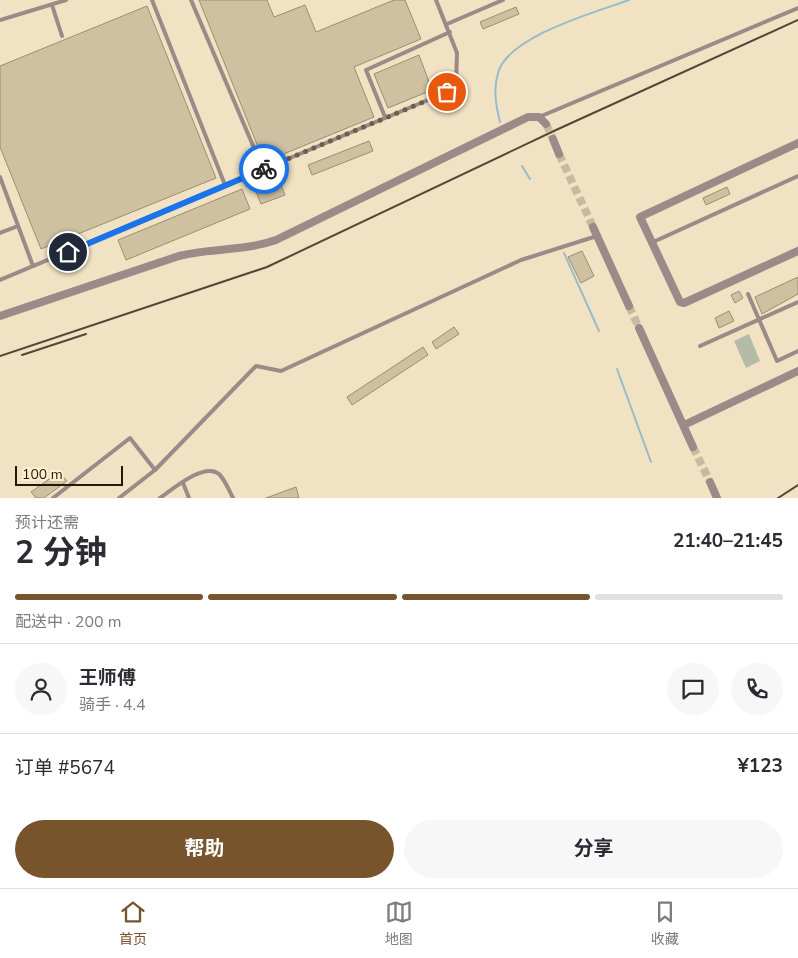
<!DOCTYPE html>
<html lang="zh">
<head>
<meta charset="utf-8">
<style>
	:root { --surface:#fff; --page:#f7f7f7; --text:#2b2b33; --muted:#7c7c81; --line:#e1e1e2; --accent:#78542d }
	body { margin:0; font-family:"Nunito Sans","Noto Sans SC",sans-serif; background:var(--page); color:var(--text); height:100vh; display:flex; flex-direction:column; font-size:19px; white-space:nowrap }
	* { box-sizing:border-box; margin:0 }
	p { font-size:16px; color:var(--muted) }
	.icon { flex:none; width:28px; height:28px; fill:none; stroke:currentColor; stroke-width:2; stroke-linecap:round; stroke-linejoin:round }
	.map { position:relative; height:498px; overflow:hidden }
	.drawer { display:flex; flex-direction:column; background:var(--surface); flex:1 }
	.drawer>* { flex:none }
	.scale { position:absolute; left:15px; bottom:12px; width:108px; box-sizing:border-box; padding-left:5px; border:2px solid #1f1a0e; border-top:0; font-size:14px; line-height:18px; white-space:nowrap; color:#1f1a0e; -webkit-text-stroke:4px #feefd0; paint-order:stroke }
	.pin { position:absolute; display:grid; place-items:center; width:42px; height:42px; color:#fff; margin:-21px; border:2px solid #fff; border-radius:50%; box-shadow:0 1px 5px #0007 }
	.courier { position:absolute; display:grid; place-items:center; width:50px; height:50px; margin:-25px; border:4px solid #1a73e8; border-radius:50%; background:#fff; color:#222; box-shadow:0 1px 6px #0007 }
	.head em { font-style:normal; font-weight:700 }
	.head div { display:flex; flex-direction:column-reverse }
	.head { display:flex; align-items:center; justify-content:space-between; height:85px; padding:0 15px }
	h1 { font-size:32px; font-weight:700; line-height:38px }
	.bar { display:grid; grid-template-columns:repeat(4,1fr); gap:8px 5px; align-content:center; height:60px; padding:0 15px }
	.bar i { height:6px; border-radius:4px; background:var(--line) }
	.bar .selected { background:var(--accent) }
	.bar p { grid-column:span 4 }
	.line { display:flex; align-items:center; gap:12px; padding:0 15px; border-top:1px solid var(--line) }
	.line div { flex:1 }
	.round { display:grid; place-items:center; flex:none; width:52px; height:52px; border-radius:26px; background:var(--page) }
	.primary-button { display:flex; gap:10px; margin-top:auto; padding:10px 15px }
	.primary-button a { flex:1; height:58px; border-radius:30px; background:var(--accent); color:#fff; font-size:20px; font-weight:700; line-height:58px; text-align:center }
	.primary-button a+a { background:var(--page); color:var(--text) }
	.tab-bar { display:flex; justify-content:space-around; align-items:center; height:70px; border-top:1px solid var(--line); background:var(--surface); font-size:14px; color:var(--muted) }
	.tab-bar a { display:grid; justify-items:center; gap:2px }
	.tab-bar .selected { color:var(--accent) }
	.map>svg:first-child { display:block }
	.green { fill:#b4bca8 }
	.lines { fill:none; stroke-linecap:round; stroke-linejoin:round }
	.stream { stroke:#99bcc8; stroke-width:2 }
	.building { fill:#cec0a1; stroke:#9b8e70 }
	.minor-tunnel { stroke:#c7ba9f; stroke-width:8; stroke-dasharray:8 4; stroke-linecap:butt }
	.service { stroke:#9b8a88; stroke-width:4 }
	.minor { stroke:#9b8a88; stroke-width:8 }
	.rail { stroke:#504938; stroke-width:2 }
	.done { stroke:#68604d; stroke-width:5; stroke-dasharray:0 9 }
	.route { stroke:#1a73e8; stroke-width:6 }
</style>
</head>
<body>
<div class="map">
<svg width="798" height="498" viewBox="0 0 798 498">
	<rect width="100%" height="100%" fill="#f1e2c3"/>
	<polygon class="green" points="749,334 760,361 746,368 734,341"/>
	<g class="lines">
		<g class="stream">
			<path d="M500,122C496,106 493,90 498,73C508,36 596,12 629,0"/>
			<polyline points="522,166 530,179"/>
			<polyline points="564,253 599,331"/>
			<polyline points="617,369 651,462"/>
		</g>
	</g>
	<g class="building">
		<polygon points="199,0 267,0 274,17 305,5 316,32 394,0 405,0 421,39 354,67 374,117 264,162"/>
		<polygon points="147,6 216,178 41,249 0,147 0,66"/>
		<polygon points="516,7 519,14 483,29 480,22"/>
		<polygon points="419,55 432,90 388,108 374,74"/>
		<polygon points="369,141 373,151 312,175 308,165"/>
		<polygon points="278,178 285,195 261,204 254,187"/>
		<polygon points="727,187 730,194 706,205 703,198"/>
		<polygon points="242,189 250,209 126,260 118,240"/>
		<polygon points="582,251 594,276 581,283 568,257"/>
		<polygon points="798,277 798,294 762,314 755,297"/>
		<polygon points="739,291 743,298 735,303 731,295"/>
		<polygon points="729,311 734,321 719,328 715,318"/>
		<polygon points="454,327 459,334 436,349 432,342"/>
		<polygon points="423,347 428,355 352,405 347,397"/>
		<polygon points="59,472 67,481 44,498 36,498 31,492"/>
		<polygon points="296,487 299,498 266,498"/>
	</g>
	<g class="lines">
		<g class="minor-tunnel">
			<polyline points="546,124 553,139"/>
			<polyline points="559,154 593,227"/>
			<polyline points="629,306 639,328"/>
			<polyline points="693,447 710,482"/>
		</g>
		<g class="service">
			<polyline points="152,0 225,185"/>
			<polyline points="191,0 263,169"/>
			<polyline points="52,5 62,36"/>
			<polyline points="0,20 66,0"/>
			<polyline points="447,24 503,0"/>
			<polyline points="385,117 366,70 450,32"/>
			<polyline points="539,117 798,8"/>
			<polyline points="0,177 33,266"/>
			<polyline points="0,233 18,226"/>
			<polyline points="651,243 798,176"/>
			<polyline points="0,280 447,92 456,84 457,53 436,0"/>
			<polyline points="748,294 777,361 798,351"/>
			<polyline points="700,346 798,302"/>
			<polyline points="183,483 189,498"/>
			<polyline points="53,498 130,438 155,470"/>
			<polyline points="119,498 155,470 256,366 281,371 521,260 597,236"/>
			<path d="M160,498C173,489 204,462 219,474C225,480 229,490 233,498"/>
		</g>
		<g class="minor">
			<polyline points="553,139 559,154"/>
			<polyline points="798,143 640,217 680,302 684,303 798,251"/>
			<polyline points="593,227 629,306"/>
			<path d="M0,316L179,256C211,248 245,251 276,240L528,117H539L546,124"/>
			<polyline points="639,328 693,447"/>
			<polyline points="684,425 798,371"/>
			<polyline points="710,482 717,498"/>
		</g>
		<g class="rail">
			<polyline points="22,355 86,334"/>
			<polyline points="0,356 267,267 556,130 798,20"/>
			<polyline points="778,498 798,485"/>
		</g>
	</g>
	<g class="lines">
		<polyline class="done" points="264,169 447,92"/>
		<polyline class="route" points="68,252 264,169"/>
	</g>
</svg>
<div class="scale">100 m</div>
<div class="pin" style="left:447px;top:92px;background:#ea580c"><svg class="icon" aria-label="bag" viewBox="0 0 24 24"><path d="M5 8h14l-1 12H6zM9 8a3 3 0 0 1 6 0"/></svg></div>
<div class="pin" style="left:68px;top:252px;background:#1f2937"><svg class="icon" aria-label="home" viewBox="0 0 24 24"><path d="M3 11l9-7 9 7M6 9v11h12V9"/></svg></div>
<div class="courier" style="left:264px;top:169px"><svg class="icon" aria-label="bike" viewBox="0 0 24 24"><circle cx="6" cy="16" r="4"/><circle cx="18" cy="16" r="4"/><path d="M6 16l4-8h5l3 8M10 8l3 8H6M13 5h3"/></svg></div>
</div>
<section class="drawer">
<div class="head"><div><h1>2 分钟</h1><p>预计还需</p></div><em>21:40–21:45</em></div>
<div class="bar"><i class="selected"></i><i class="selected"></i><i class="selected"></i><i></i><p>配送中 · 200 m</p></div>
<div class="line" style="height:90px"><a class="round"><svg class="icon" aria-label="person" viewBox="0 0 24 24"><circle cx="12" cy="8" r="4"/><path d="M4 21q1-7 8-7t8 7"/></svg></a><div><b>王师傅</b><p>骑手 · 4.4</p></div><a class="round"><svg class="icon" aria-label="chat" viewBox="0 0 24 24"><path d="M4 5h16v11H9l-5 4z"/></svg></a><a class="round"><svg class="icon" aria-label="phone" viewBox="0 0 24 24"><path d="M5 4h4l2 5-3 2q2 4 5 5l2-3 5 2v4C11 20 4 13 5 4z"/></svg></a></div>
<div class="line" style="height:65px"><div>订单 #5674</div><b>¥123</b></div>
<div class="primary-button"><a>帮助</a><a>分享</a></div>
</section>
<nav class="tab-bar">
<a class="selected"><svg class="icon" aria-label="home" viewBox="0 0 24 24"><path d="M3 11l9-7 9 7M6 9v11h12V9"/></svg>首页</a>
<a><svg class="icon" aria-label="map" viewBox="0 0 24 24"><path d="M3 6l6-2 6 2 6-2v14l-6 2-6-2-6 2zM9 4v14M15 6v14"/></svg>地图</a>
<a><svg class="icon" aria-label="saved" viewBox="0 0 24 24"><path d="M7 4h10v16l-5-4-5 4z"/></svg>收藏</a>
</nav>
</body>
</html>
